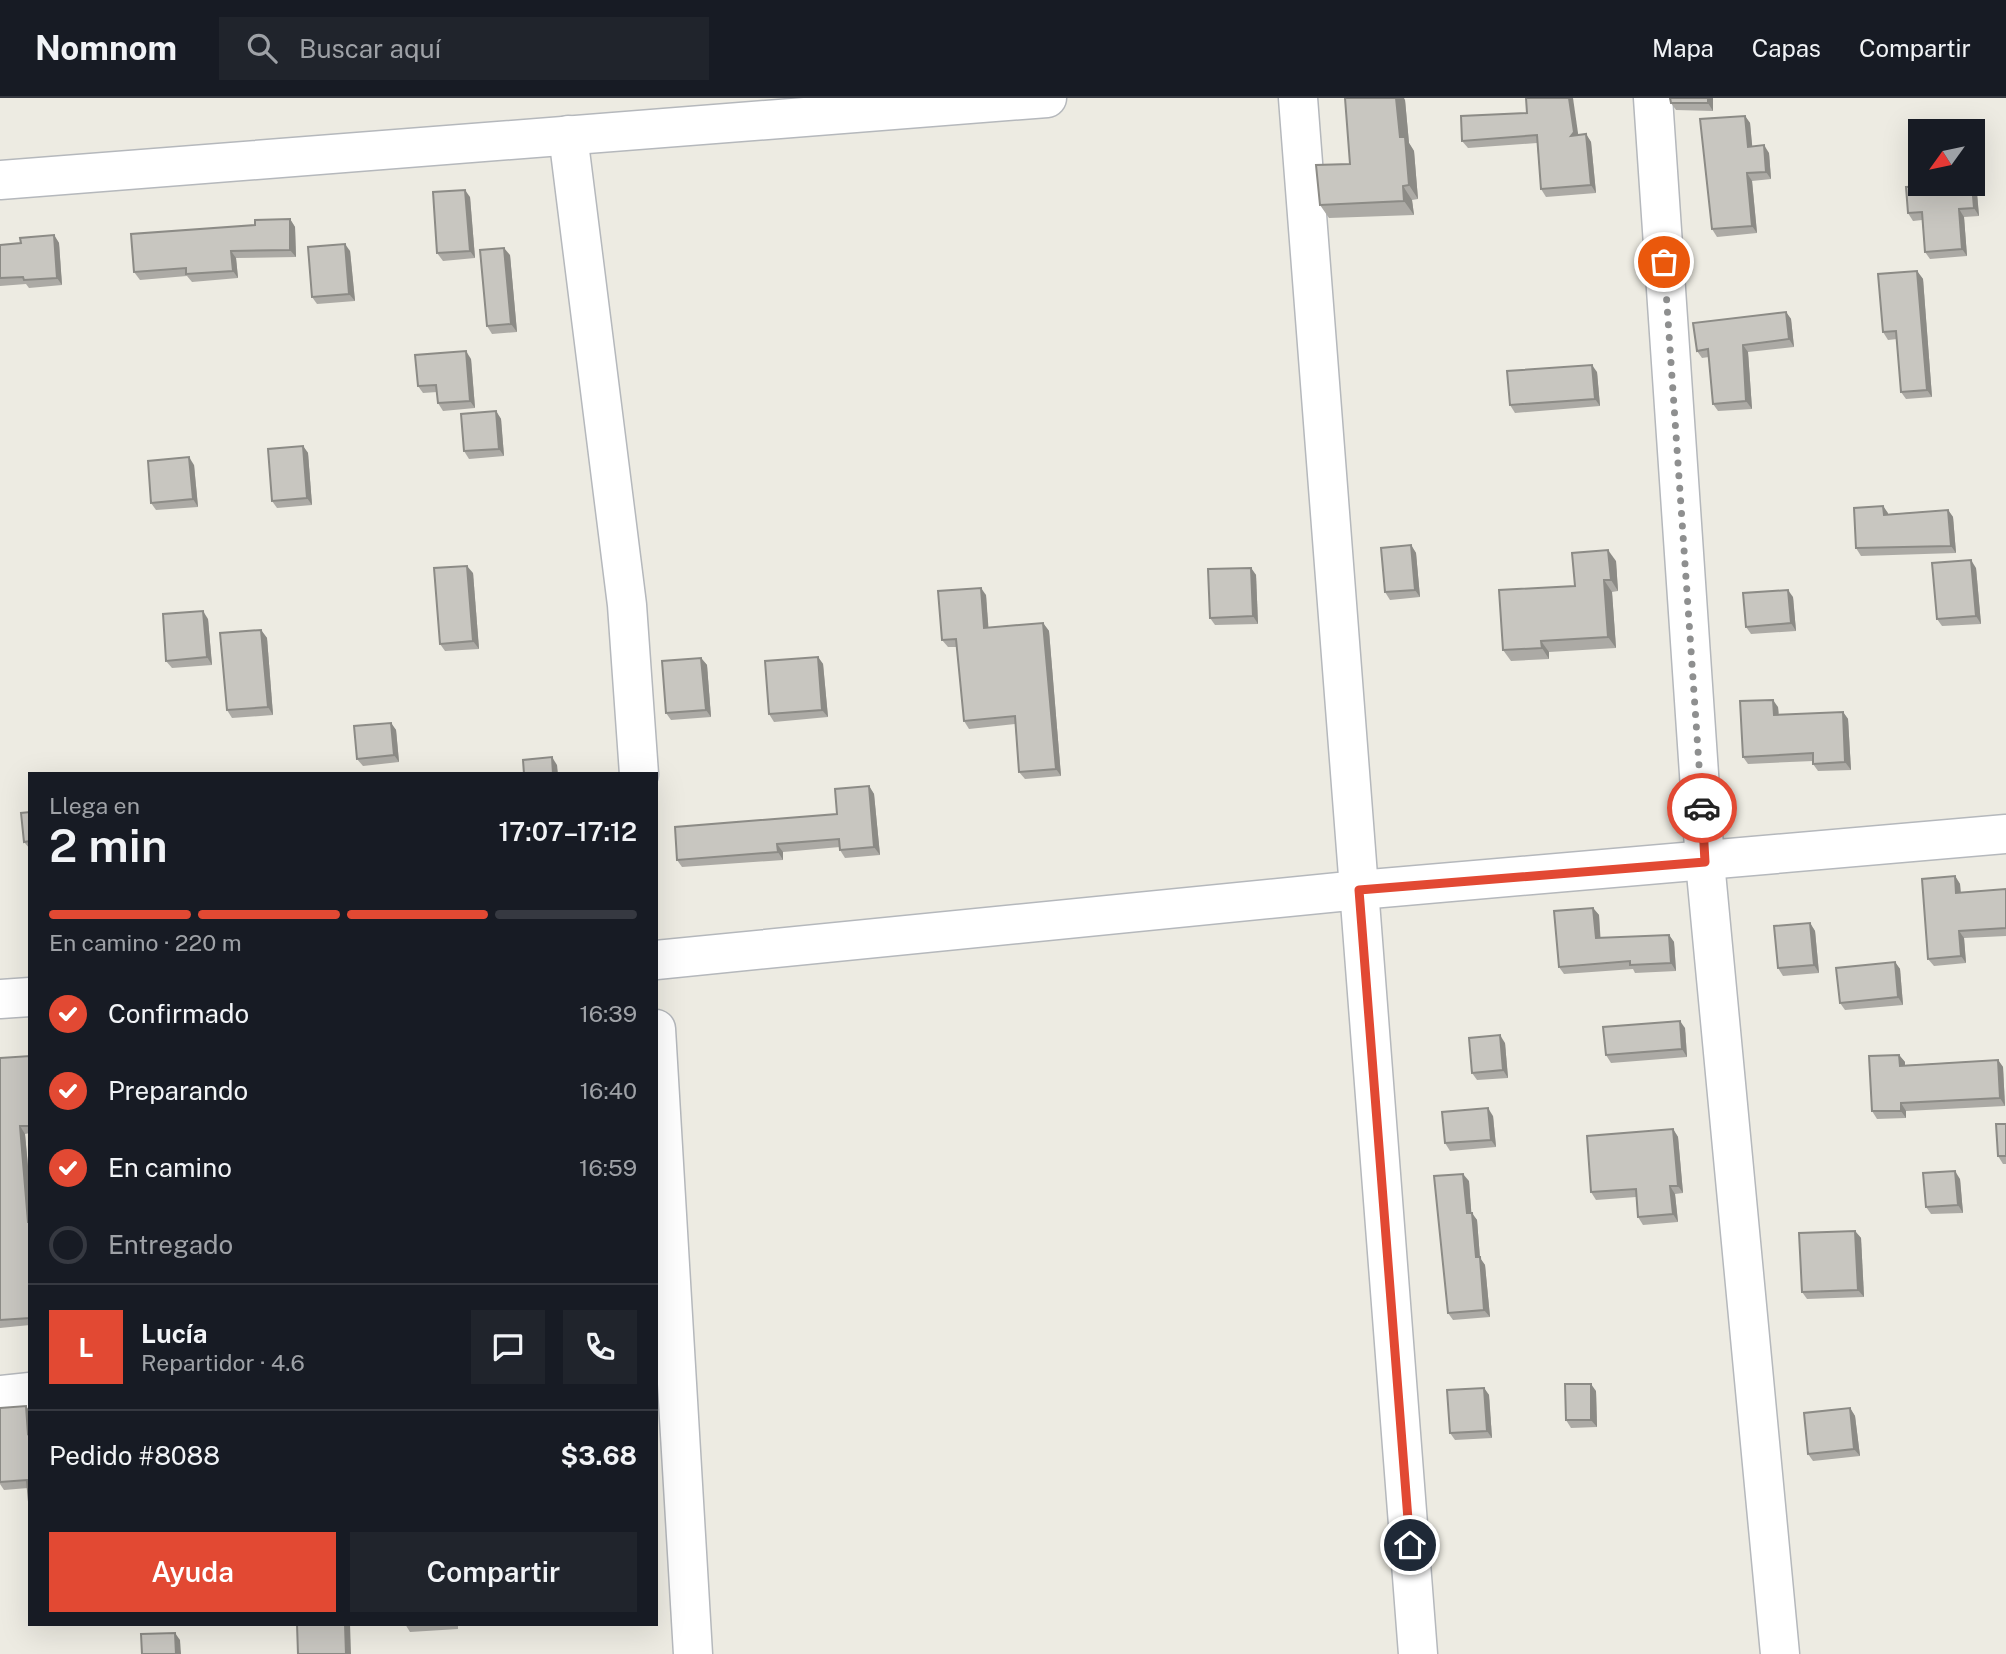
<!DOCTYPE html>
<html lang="es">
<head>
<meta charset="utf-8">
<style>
	:root { --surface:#171b24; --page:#20242c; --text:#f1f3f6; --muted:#9ea1a6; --line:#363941; --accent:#e24933 }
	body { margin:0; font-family:"Public Sans",sans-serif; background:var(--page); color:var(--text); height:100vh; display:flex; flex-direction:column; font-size:26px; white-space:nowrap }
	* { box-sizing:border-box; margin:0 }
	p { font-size:23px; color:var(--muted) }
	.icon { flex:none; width:38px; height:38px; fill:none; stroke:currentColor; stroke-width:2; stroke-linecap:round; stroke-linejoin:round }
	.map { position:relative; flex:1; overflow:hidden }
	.details { position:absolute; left:28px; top:674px; width:630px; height:854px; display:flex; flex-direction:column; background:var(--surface); border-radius:0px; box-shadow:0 7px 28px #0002 }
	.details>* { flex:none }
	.needle { width:46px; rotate:237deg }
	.controls { position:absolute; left:1908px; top:21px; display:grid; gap:14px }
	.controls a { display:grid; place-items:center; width:77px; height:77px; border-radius:0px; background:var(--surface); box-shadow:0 7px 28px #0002; font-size:35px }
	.pin { position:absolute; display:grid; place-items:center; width:60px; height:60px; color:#fff; margin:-30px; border:4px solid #fff; border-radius:50%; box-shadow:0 2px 7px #0007 }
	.courier { position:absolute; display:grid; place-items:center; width:70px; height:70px; margin:-35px; border:5px solid #e24933; border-radius:50%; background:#fff; color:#222; box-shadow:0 2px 9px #0007 }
	.overview em { font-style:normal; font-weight:600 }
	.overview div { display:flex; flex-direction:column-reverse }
	.overview { display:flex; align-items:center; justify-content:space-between; height:119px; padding:0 21px }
	h1 { font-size:46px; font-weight:600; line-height:52px }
	.bar { display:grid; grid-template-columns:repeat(4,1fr); gap:10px 7px; align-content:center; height:84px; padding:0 21px }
	.bar i { height:9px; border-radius:5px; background:var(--line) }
	.bar .on { background:var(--accent) }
	.bar p { grid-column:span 4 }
	.line { display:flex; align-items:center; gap:18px; padding:0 21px; border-top:2px solid var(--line) }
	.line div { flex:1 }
	.round { display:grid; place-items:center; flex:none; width:74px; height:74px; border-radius:0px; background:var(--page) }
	ol { padding:0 21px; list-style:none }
	li { display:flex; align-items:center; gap:21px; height:77px }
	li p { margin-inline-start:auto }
	li .icon { padding:7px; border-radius:50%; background:var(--accent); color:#fff; stroke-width:4 }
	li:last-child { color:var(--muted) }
	li i { width:38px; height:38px; border:4px solid var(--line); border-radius:50% }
	.action { display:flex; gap:14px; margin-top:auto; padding:14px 21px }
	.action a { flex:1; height:80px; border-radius:0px; background:var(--accent); color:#fff; font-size:28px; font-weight:600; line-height:80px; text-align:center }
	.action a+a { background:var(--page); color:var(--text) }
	header { display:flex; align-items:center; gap:42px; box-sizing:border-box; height:98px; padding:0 35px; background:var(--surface); border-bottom:2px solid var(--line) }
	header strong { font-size:33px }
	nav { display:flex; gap:38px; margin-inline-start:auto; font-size:24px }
	.search { width:490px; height:63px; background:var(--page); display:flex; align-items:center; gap:18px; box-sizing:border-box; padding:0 24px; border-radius:0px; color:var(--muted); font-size:26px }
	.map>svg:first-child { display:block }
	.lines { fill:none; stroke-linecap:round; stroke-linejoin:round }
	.minor-casing { stroke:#b5b8bc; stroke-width:41 }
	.minor { stroke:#fff; stroke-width:38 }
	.wall { fill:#acaaa5 }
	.shaded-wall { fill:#8c8b86 }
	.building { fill:#c8c6c0; stroke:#8c8b86; stroke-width:2 }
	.done { stroke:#8e8f8f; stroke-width:7; stroke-dasharray:0 12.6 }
	.route { stroke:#e24933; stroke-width:9 }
</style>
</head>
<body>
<header>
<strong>Nomnom</strong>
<div class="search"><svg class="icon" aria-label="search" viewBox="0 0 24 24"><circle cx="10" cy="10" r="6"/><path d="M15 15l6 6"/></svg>Buscar aquí</div>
<nav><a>Mapa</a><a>Capas</a><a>Compartir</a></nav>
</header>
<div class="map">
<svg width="2006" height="1556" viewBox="0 0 2006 1556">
	<rect width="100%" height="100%" fill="#edebe2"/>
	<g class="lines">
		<g class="minor-casing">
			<g id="minor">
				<polyline points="1298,0 1418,1556"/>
				<polyline points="1653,0 1705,764 1780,1556"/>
				<polyline points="568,37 627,507 639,676"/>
				<polyline points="0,82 1047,0"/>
				<polyline points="656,862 1359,792 2006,736"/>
				<polyline points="0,901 30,899"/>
				<polyline points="656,931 693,1556"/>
				<polyline points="0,1297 30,1294"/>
			</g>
		</g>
		<use href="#minor" class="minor"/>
	</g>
	<g class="wall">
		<polygon points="1713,0 1713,13 1676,12 1671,5"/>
		<polygon points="1405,2 1409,45 1414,53 1418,101 1412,102 1414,117 1329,120 1320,107"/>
		<polygon points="1461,18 1579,37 1586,36 1591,44 1596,95 1546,99 1541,91 1537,45 1468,50 1462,43"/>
		<polygon points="1745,18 1750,25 1752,48 1769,55 1771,81 1752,83 1757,135 1717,139 1712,131"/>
		<polygon points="1972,58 1974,61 1979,118 1964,119 1967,158 1930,161 1925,154 1922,122 1913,123 1908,115 1972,86"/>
		<polygon points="470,99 475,160 443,163 437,155"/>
		<polygon points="290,121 295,129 296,159 236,160 238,180 192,184 187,178 140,182 134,174 255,127"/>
		<polygon points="54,137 59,145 62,187 29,190 26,186 0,188 0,147 21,145"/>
		<polygon points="350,153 355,203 317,206 312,199"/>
		<polygon points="510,157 517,234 492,236 487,228"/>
		<polygon points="1917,173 1923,181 1932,299 1906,301 1901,294 1897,241 1888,242 1883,234"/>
		<polygon points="1786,214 1791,221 1794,249 1748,254 1752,311 1718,313 1713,306 1709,259 1702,260 1697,253"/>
		<polygon points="471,261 475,310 443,313 438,305 437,294 423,295 418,288"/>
		<polygon points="1597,274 1600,308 1515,315 1510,307"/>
		<polygon points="496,313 501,321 504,358 469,361 464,353"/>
		<polygon points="303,348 308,355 312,407 277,410 272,403"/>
		<polygon points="194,367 198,409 156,412 151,405"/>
		<polygon points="1883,408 1888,416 1948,412 1953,419 1956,455 1861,458 1856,450"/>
		<polygon points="1411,447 1416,455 1420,499 1390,502 1385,494"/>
		<polygon points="1616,463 1618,493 1612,494 1616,550 1549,554 1549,561 1511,563 1503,552 1575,488"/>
		<polygon points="1251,470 1256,477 1258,526 1215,527 1210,520"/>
		<polygon points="1976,470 1981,526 1942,528 1937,521"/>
		<polygon points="473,475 479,551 445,553 440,546"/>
		<polygon points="986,497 988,530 1043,525 1049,533 1061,678 1025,681 1019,674 1015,626 969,631 964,623 957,549 948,549 942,542"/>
		<polygon points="1793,499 1796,533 1751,536 1746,529"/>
		<polygon points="208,521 212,567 172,570 166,563"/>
		<polygon points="261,532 267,540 273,617 232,620 227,612"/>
		<polygon points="818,559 823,566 828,619 774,624 769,616"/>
		<polygon points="701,560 707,567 711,619 671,622 666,615"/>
		<polygon points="1778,609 1779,617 1843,614 1848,621 1851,672 1818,673 1813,666 1813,663 1748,666 1743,659"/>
		<polygon points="391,625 396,632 399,664 363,668 357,661"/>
		<polygon points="869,688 874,696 880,757 845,760 840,752 840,749 783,754 783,762 682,769 677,762 837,716"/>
		<polygon points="30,714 30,751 24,744"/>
		<polygon points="1955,778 1960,786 1961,795 2006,792 2006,838 1964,840 1966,865 1934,868 1928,861"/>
		<polygon points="1593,810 1599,817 1600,840 1669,837 1674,844 1676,873 1635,875 1633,871 1564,876 1559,869"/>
		<polygon points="1810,825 1815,833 1819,875 1783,878 1778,870"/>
		<polygon points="1895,864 1900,871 1903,907 1845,912 1840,905"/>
		<polygon points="1685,930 1687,959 1611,965 1606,957"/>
		<polygon points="1505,945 1508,980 1477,982 1472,975"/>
		<polygon points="1899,957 1905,964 1905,967 1998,962 2003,969 2005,1008 1906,1013 1906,1020 1877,1021 1872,1013"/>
		<polygon points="30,958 30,1035 25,1036 30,1090 30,1227 0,1230 0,960"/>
		<polygon points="1493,1018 1496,1049 1450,1053 1445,1045"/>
		<polygon points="2006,1026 2006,1066 2003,1066 1998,1058"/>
		<polygon points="1673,1031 1678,1039 1683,1095 1675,1096 1678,1124 1643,1127 1638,1119 1636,1099 1596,1102 1591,1094"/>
		<polygon points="1960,1081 1963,1115 1931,1116 1926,1109"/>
		<polygon points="1469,1083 1471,1115 1477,1122 1480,1160 1485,1167 1490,1219 1453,1222 1448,1215"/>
		<polygon points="1855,1133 1861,1140 1864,1199 1807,1201 1802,1194"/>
		<polygon points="1484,1290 1489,1297 1492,1340 1455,1342 1450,1335"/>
		<polygon points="1596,1293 1597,1329 1571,1330 1566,1322"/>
		<polygon points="26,1308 30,1314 30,1415 28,1390 4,1392 0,1386 0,1310"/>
		<polygon points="1850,1310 1855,1318 1860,1358 1813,1363 1808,1356"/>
		<polygon points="405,1526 458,1526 458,1531 410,1534"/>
	</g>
	<g class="shaded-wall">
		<polygon points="1396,0 1404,0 1405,2 1409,45 1414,53 1418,101 1409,87 1400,39"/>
		<polygon points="1569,0 1573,0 1579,42 1571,38"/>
		<polygon points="1708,0 1713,0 1713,13 1708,5"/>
		<polygon points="1745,18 1750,25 1753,56 1748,49"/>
		<polygon points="1586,36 1591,44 1596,95 1591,87"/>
		<polygon points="1764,47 1769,55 1771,81 1766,74"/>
		<polygon points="1972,58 1974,61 1979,118 1974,110 1972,86"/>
		<polygon points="1747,75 1752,83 1757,135 1752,128"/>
		<polygon points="1403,88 1412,102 1414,117 1404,103"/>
		<polygon points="465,92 470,99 475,160 470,153"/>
		<polygon points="1959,111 1964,119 1967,158 1962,151"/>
		<polygon points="290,121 295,129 296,159 290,152"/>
		<polygon points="54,137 59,145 62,187 57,180"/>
		<polygon points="345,146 350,153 355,203 349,196"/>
		<polygon points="504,150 510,157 517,234 511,226"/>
		<polygon points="231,153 236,160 238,180 233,173"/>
		<polygon points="1917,173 1923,181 1932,299 1927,292"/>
		<polygon points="1786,214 1791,221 1794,249 1789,241"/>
		<polygon points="1743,247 1748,254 1752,311 1746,303"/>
		<polygon points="466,253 471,261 475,310 470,303"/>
		<polygon points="1592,267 1597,274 1600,308 1595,301"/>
		<polygon points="496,313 501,321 504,358 499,351"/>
		<polygon points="303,348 308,355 312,407 307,400"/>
		<polygon points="189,359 194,367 198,409 193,401"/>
		<polygon points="1883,408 1888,415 1889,424 1884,417"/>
		<polygon points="1948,412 1953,419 1956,455 1951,448"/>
		<polygon points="1411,447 1416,455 1420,499 1415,492"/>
		<polygon points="1608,452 1616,463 1618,493 1611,482"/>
		<polygon points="1971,462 1976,470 1981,526 1976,518"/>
		<polygon points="467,468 473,475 479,551 473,543"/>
		<polygon points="1251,470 1256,477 1258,526 1253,518"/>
		<polygon points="1604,482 1612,494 1616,550 1608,539"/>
		<polygon points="981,490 986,497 989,537 984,530"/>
		<polygon points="1788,492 1793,499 1796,533 1791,525"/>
		<polygon points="203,513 208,521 212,567 207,559"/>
		<polygon points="1043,525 1049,533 1061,678 1056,671"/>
		<polygon points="261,532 267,540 273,617 268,609"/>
		<polygon points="1541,543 1549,554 1549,561 1542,550"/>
		<polygon points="818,559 823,566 828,619 822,612"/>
		<polygon points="701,560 707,567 711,619 706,612"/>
		<polygon points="1773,602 1778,609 1779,625 1774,617"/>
		<polygon points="1843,614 1848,621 1851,672 1845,664"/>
		<polygon points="391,625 396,632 399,664 394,657"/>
		<polygon points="552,659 557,667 558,676 553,676"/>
		<polygon points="869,688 874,696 880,757 874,749"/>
		<polygon points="777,746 783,754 783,762 778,754"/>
		<polygon points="1955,778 1960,786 1961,802 1956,795"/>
		<polygon points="1593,810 1599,817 1601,848 1596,840"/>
		<polygon points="1810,825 1815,833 1819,875 1814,867"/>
		<polygon points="1959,833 1964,840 1966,865 1961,858"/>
		<polygon points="1669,837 1674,844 1676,873 1671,865"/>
		<polygon points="1895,864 1900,871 1903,907 1898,899"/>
		<polygon points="1680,923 1685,930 1687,959 1682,951"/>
		<polygon points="1500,937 1505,945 1508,980 1503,972"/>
		<polygon points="1899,957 1905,964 1905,975 1900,968"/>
		<polygon points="1998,962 2003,969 2005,1008 2000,1000"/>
		<polygon points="1901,1005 1906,1013 1906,1020 1901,1013"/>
		<polygon points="1488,1010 1493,1018 1496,1049 1491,1042"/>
		<polygon points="20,1028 25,1036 30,1090 30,1127 28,1124"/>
		<polygon points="1673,1031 1678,1039 1683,1095 1678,1088"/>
		<polygon points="1955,1073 1960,1081 1963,1115 1958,1107"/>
		<polygon points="1463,1076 1469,1083 1472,1123 1467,1115"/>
		<polygon points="1670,1088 1675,1096 1678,1124 1673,1116"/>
		<polygon points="1472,1115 1477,1122 1480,1160 1485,1167 1490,1219 1484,1212 1476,1159"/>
		<polygon points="1855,1133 1861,1140 1864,1199 1858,1192"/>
		<polygon points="1591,1286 1596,1293 1597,1329 1591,1322"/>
		<polygon points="1484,1290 1489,1297 1492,1340 1487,1333"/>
		<polygon points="26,1308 30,1314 30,1338 28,1336"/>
		<polygon points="1850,1310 1855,1318 1860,1358 1854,1351"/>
		<polygon points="345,1526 350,1526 351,1556 346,1556"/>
		<polygon points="175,1535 180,1542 181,1556 176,1556"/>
	</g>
	<g class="building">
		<polygon points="1345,0 1396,0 1400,39 1405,39 1409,87 1403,88 1404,103 1320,107 1316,67 1350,66"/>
		<polygon points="1526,0 1569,0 1574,34 1571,38 1586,36 1591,87 1541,91 1537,37 1462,43 1461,18 1527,15"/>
		<polygon points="1670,0 1708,0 1708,5 1671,5"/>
		<polygon points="1745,18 1748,49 1764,47 1766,74 1747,75 1752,128 1712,131 1700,21"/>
		<polygon points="1928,86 1972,86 1974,110 1959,111 1962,151 1925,154 1922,114 1908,115 1906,89 1928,88"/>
		<polygon points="465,92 470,153 437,155 433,94"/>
		<polygon points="290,121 290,152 231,153 233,173 186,176 186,170 134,174 131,136 255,127 255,122"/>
		<polygon points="54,137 57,180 24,182 23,179 0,180 0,147 21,145 20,140"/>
		<polygon points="345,146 349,196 312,199 308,149"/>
		<polygon points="504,150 511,226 487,228 480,152"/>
		<polygon points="1917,173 1927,292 1901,294 1896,233 1883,234 1878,176"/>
		<polygon points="1786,214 1789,241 1743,247 1746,303 1713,306 1708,251 1697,253 1693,225"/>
		<polygon points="466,253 470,303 438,305 436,287 418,288 415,257"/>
		<polygon points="1592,267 1595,301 1510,307 1507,273"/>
		<polygon points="496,313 499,351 464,353 461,316"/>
		<polygon points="303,348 307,400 272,403 268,351"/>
		<polygon points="189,359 193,401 151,405 148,363"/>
		<polygon points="1883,408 1884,417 1948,412 1951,448 1856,450 1854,410"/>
		<polygon points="1411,447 1415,492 1385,494 1381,450"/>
		<polygon points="1608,452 1611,482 1604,482 1608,539 1541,543 1542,550 1503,552 1499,492 1575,488 1572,455"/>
		<polygon points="1971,462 1976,518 1937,521 1932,465"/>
		<polygon points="467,468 473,543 440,546 434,470"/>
		<polygon points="1251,470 1253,518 1210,520 1208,471"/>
		<polygon points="981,490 984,530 1043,525 1056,671 1019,674 1015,618 964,623 956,541 942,542 938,493"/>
		<polygon points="1788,492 1791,525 1746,529 1743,495"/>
		<polygon points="203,513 207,559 166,563 163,516"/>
		<polygon points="261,532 268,609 227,612 220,535"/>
		<polygon points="818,559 822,612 769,616 765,563"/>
		<polygon points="701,560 706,612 666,615 662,563"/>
		<polygon points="1773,602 1774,617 1843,614 1845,664 1813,666 1813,655 1743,659 1740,603"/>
		<polygon points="391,625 394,657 357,661 354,628"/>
		<polygon points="552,659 553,676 524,676 523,662"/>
		<polygon points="869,688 874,749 840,752 839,741 777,746 778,754 677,762 675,729 837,716 835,691"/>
		<polygon points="30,714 30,743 24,744 21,715"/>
		<polygon points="1955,778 1956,795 2006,791 2006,830 1959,833 1961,858 1928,861 1922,781"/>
		<polygon points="1593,810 1596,840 1669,837 1671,865 1630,867 1630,863 1559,869 1554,813"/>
		<polygon points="1810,825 1814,867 1778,870 1774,828"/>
		<polygon points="1895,864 1898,899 1840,905 1836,870"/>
		<polygon points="1680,923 1682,951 1606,957 1603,929"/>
		<polygon points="1500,937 1503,972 1472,975 1469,940"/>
		<polygon points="1899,957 1900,968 1998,962 2000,1000 1901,1005 1901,1013 1872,1013 1869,958"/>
		<polygon points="30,958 30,1001 29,1001 30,1028 20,1028 28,1124 30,1124 30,1161 29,1161 30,1220 0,1222 0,960"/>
		<polygon points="1488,1010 1491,1042 1445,1045 1442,1014"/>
		<polygon points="1996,1026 2006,1026 2006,1058 1998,1058"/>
		<polygon points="1673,1031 1678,1088 1670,1088 1673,1116 1638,1119 1636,1091 1591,1094 1587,1038"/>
		<polygon points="1955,1073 1958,1107 1926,1109 1923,1075"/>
		<polygon points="1463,1076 1467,1115 1472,1115 1476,1159 1480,1159 1484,1212 1448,1215 1434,1078"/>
		<polygon points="1855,1133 1858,1192 1802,1194 1799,1135"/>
		<polygon points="1565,1286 1591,1286 1591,1322 1566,1322"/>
		<polygon points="1484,1290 1487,1333 1450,1335 1447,1292"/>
		<polygon points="26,1308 28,1336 30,1335 30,1415 27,1382 0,1384 0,1310"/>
		<polygon points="1850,1310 1854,1351 1808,1356 1804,1315"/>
		<polygon points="297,1526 345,1526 346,1556 298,1556"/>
		<polygon points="175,1535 176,1556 142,1556 141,1536"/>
	</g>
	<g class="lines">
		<polyline class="done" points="1664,164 1702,710"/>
		<polyline class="route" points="1410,1447 1359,792 1705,764 1702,710"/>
	</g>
</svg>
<div class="controls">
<a><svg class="needle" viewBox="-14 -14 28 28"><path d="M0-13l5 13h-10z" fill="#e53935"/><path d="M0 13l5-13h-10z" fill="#9ea1a6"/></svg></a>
</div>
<div class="pin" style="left:1664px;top:164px;background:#ea580c"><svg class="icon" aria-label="bag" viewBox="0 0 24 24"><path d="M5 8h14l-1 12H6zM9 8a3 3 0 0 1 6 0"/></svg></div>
<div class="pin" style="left:1410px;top:1447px;background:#1f2937"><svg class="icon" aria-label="home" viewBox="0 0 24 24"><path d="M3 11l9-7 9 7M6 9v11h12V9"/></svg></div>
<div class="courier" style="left:1702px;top:710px"><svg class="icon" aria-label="car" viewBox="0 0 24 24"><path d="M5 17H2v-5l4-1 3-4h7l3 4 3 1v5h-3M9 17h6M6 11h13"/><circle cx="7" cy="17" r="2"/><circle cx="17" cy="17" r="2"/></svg></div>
<section class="details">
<div class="overview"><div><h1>2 min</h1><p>Llega en</p></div><em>17:07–17:12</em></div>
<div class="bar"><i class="on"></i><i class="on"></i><i class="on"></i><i></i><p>En camino · 220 m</p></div>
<ol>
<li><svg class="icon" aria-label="check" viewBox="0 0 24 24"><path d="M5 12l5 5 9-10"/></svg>Confirmado<p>16:39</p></li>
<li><svg class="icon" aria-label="check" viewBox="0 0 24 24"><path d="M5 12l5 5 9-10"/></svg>Preparando<p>16:40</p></li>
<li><svg class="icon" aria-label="check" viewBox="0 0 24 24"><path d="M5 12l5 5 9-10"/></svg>En camino<p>16:59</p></li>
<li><i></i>Entregado</li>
</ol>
<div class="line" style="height:126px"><b class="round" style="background:var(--accent);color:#fff">L</b><div><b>Lucía</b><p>Repartidor · 4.6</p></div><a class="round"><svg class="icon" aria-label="chat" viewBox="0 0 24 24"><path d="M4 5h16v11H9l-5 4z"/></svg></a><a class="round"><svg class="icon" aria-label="phone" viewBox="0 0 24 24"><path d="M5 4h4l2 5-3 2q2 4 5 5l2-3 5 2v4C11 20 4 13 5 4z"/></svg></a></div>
<div class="line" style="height:91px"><div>Pedido #8088</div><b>$3.68</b></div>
<div class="action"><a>Ayuda</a><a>Compartir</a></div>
</section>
</div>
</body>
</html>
